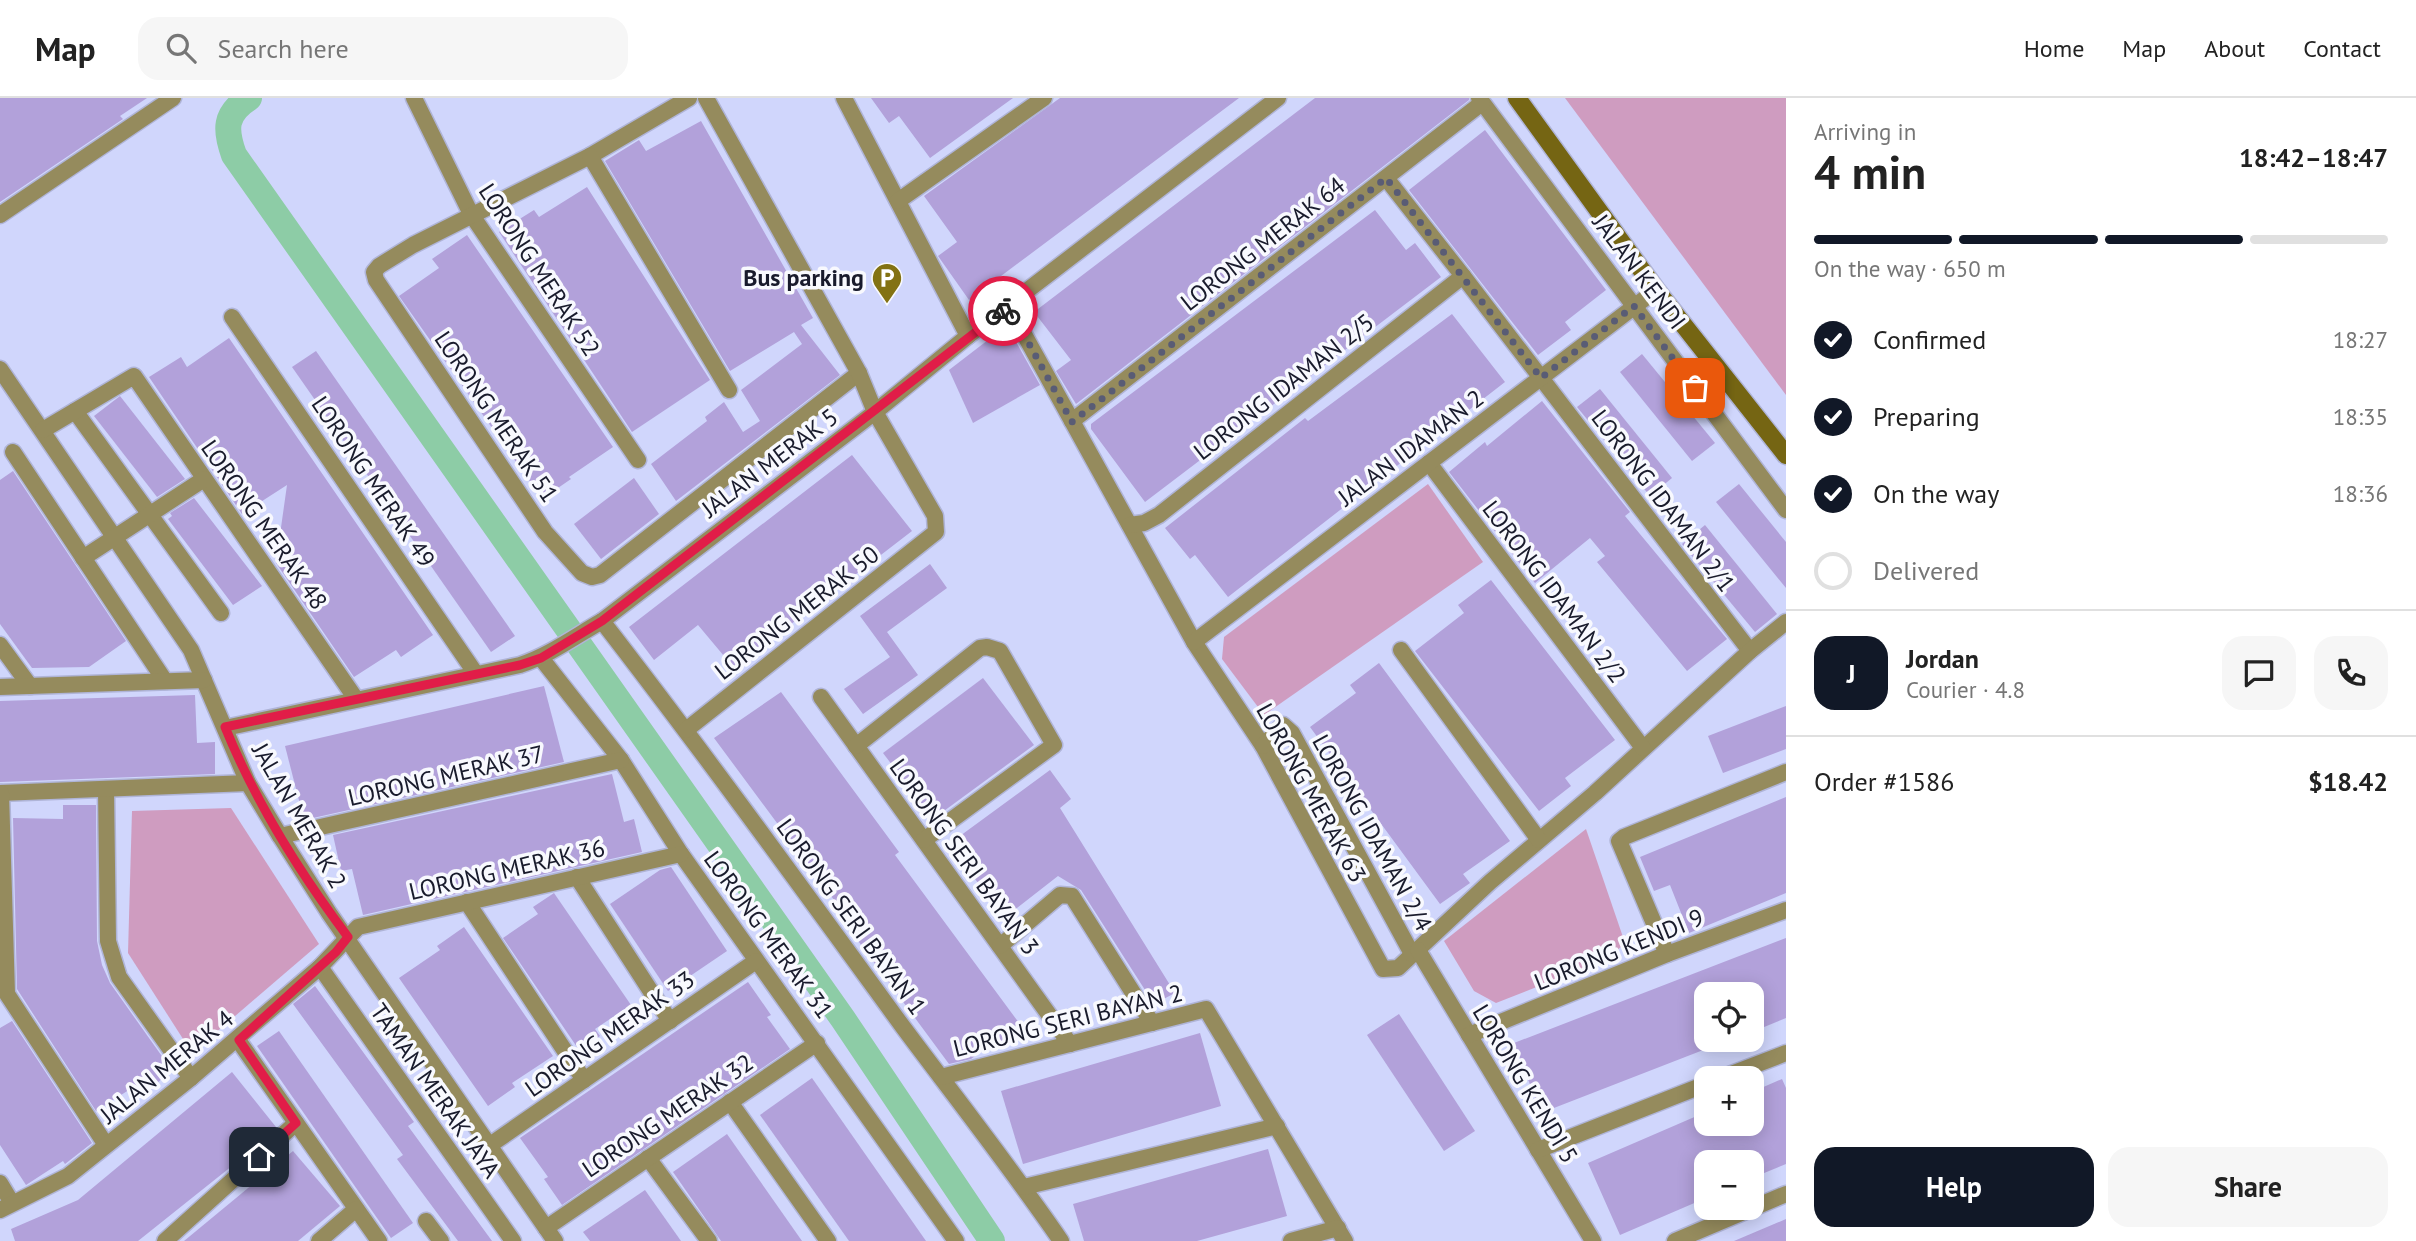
<!DOCTYPE html>
<html lang="en">
<head>
<meta charset="utf-8">
<style>
	:root { --surface:#fff; --page:#f6f6f6; --text:#222; --muted:#767676; --line:#e0e0e0; --accent:#111827 }
	body { margin:0; font-family:"PT Sans",sans-serif; background:var(--page); color:var(--text); height:100vh; display:flex; flex-direction:column; font-size:26px; white-space:nowrap }
	* { box-sizing:border-box; margin:0 }
	p { font-size:23px; color:var(--muted) }
	.icon { flex:none; width:38px; height:38px; fill:none; stroke:currentColor; stroke-width:2; stroke-linecap:round; stroke-linejoin:round }
	.map { position:relative; flex:1; overflow:hidden }
	.side { display:flex; flex-direction:column; background:var(--surface); width:630px }
	.side>* { flex:none }
	.fabs { position:absolute; left:1694px; top:884px; display:grid; gap:14px }
	.fabs a { display:grid; place-items:center; width:70px; height:70px; border-radius:14px; background:var(--surface); box-shadow:0 4px 18px #0003; font-size:35px }
	.pin { position:absolute; display:grid; place-items:center; width:60px; height:60px; color:#fff; margin:-30px; border-radius:14px; box-shadow:0 4px 10px #0006 }
	.courier { position:absolute; display:grid; place-items:center; width:70px; height:70px; margin:-35px; border:5px solid #e11d48; border-radius:50%; background:#fff; color:#222; box-shadow:0 2px 9px #0007 }
	.overview em { font-style:normal; font-weight:600 }
	.overview div { display:flex; flex-direction:column-reverse }
	.overview { display:flex; align-items:center; justify-content:space-between; height:119px; padding:0 28px }
	h1 { font-size:46px; font-weight:600; line-height:52px }
	.bar { display:grid; grid-template-columns:repeat(4,1fr); gap:10px 7px; align-content:center; height:84px; padding:0 28px }
	.bar i { height:9px; border-radius:5px; background:var(--line) }
	.bar .active { background:var(--accent) }
	.bar p { grid-column:span 4 }
	.line { display:flex; align-items:center; gap:18px; padding:0 28px; border-top:2px solid var(--line) }
	.line div { flex:1 }
	.round { display:grid; place-items:center; flex:none; width:74px; height:74px; border-radius:21px; background:var(--page) }
	ol { padding:0 28px; list-style:none }
	li { display:flex; align-items:center; gap:21px; height:77px }
	li p { margin-inline-start:auto }
	li .icon { padding:7px; border-radius:50%; background:var(--accent); color:#fff; stroke-width:4 }
	li:last-child { color:var(--muted) }
	li i { width:38px; height:38px; border:4px solid var(--line); border-radius:50% }
	.button { display:flex; gap:14px; margin-top:auto; padding:14px 28px }
	.button a { flex:1; height:80px; border-radius:21px; background:var(--accent); color:#fff; font-size:28px; font-weight:600; line-height:80px; text-align:center }
	.button a+a { background:var(--page); color:var(--text) }
	header { display:flex; align-items:center; gap:42px; box-sizing:border-box; height:98px; padding:0 35px; background:var(--surface); border-bottom:2px solid var(--line) }
	header strong { font-size:33px }
	nav { display:flex; gap:38px; margin-inline-start:auto; font-size:24px }
	.search { width:490px; height:63px; background:var(--page); display:flex; align-items:center; gap:18px; box-sizing:border-box; padding:0 24px; border-radius:21px; color:var(--muted); font-size:26px }
	main { display:flex; flex:1; min-height:0 }
	.map>svg:first-child { display:block }
	.green { fill:#cf9cc0 }
	.lines { fill:none; stroke-linecap:round; stroke-linejoin:round }
	.river { stroke:#8dcca6; stroke-width:26 }
	.building { fill:#b2a1da }
	.street-casing { stroke:#afb4d7; stroke-width:19 }
	.secondary-casing { stroke:#afb4d7; stroke-width:21 }
	.street { stroke:#958b5d; stroke-width:16 }
	.secondary { stroke:#756513; stroke-width:18 }
	.done { stroke:#595c75; stroke-width:7; stroke-dasharray:0 12.6 }
	.route { stroke:#e11d48; stroke-width:9 }
	.labels { text-anchor:middle; stroke-width:7; stroke-linejoin:round; paint-order:stroke }
	.street-label { font-size:24px; fill:#191b2c; stroke:#f8f9fe }
	.poi-label { font-size:24px; font-weight:bold; fill:#191b2c; stroke:#f8f9fe; text-anchor:end }
</style>
</head>
<body>
<header>
<strong>Map</strong>
<div class="search"><svg class="icon" aria-label="search" viewBox="0 0 24 24"><circle cx="10" cy="10" r="6"/><path d="M15 15l6 6"/></svg>Search here</div>
<nav><a>Home</a><a>Map</a><a>About</a><a>Contact</a></nav>
</header>
<main>
<div class="map">
<svg width="1786" height="1143" viewBox="0 0 1786 1143">
	<rect width="100%" height="100%" fill="#d0d6fc"/>
	<g class="green">
		<polygon points="1565,0 1786,0 1786,297"/>
		<polygon points="1428,386 1483,464 1264,617 1222,561 1224,539"/>
		<polygon points="231,710 319,846 192,955 128,855 132,713"/>
		<polygon points="1586,731 1625,845 1608,861 1496,905 1474,893 1444,843"/>
	</g>
	<g class="lines">
		<path class="river" d="M249,0C224,16 225,32 234,57L843,921L992,1143"/>
	</g>
	<g class="building">
		<polygon points="0,0 147,0 120,18 123,21 0,104"/>
		<polygon points="871,0 1013,0 930,60 899,18 889,25"/>
		<polygon points="1060,0 1239,0 969,202 938,158 957,144 924,98"/>
		<polygon points="1315,0 1469,0 1469,2 1076,306 1056,273 1071,262 1034,214"/>
		<polygon points="701,23 813,220 801,227 840,277 676,403 651,366 707,323 705,319 724,304 743,334 760,323 741,292 802,246 794,234 730,273 605,63 639,42 646,53"/>
		<polygon points="1485,32 1606,192 1565,224 1571,232 1538,257 1409,92"/>
		<polygon points="587,89 710,282 632,334 499,134 534,112 539,119"/>
		<polygon points="1375,112 1406,152 1415,145 1441,179 1145,404 1091,331 1091,326"/>
		<polygon points="467,137 613,349 569,379 571,381 542,401 399,198 439,170 432,161"/>
		<polygon points="1452,216 1505,284 1228,499 1195,457 1190,461 1165,430 1305,320 1308,323"/>
		<polygon points="1001,232 1010,233 1040,287 973,325 949,272"/>
		<polygon points="229,240 433,537 401,559 396,552 354,579 276,465 287,387 242,416 149,279 181,259 187,269"/>
		<polygon points="316,253 515,538 491,554 292,269"/>
		<polygon points="1642,256 1715,345 1692,363 1620,274"/>
		<polygon points="1600,291 1672,380 1650,398 1577,309"/>
		<polygon points="120,298 185,381 157,399 94,318"/>
		<polygon points="1542,303 1630,414 1625,418 1727,541 1687,573 1597,464 1605,458 1590,440 1535,485 1449,374 1485,344 1487,348"/>
		<polygon points="852,357 912,433 734,570 698,527 654,562 629,529"/>
		<polygon points="13,373 126,543 89,569 32,570 0,526 0,382"/>
		<polygon points="634,380 659,416 601,461 574,426"/>
		<polygon points="1739,386 1786,444 1786,490 1716,404"/>
		<polygon points="194,400 262,488 233,507 168,421 172,418 170,415"/>
		<polygon points="1705,427 1777,516 1755,534 1682,446"/>
		<polygon points="930,466 947,490 887,534 918,577 863,616 844,591 890,559 860,518"/>
		<polygon points="1491,482 1615,642 1565,680 1571,688 1539,713 1415,553 1464,515 1458,507"/>
		<polygon points="1379,565 1510,743 1463,776 1470,785 1440,806 1310,629 1356,595 1350,587"/>
		<polygon points="983,580 1034,647 933,721 883,655"/>
		<polygon points="544,588 564,664 304,722 285,648"/>
		<polygon points="781,594 899,754 895,757 1022,929 997,947 995,943 971,961 949,966 836,813 840,810 714,640"/>
		<polygon points="195,597 197,645 215,644 215,676 0,684 0,603"/>
		<polygon points="1786,608 1786,651 1723,675 1708,638"/>
		<polygon points="1050,672 1071,701 1060,710 1175,895 1154,906 1081,792 1058,778 1004,820 979,790 981,789 949,746"/>
		<polygon points="612,676 624,724 634,721 642,754 363,817 352,771 341,773 333,737"/>
		<polygon points="1786,699 1786,795 1689,835 1670,787 1654,793 1640,759"/>
		<polygon points="63,707 96,707 97,843 102,867 110,885 171,971 143,1000 135,988 96,1013 17,891 13,720 63,721"/>
		<polygon points="671,769 727,853 668,893 610,806 660,772"/>
		<polygon points="554,795 631,907 595,931 600,938 579,952 503,840 538,816 533,809"/>
		<polygon points="464,829 553,958 512,985 515,989 488,1008 399,880 440,852 437,848"/>
		<polygon points="1786,840 1786,920 1752,934 1752,896 1706,896 1706,942 1729,942 1541,1015 1514,945"/>
		<polygon points="748,884 771,917 767,919 790,951 562,1107 544,1081 548,1079 520,1040"/>
		<polygon points="315,888 414,1024 408,1028 492,1143 458,1143 397,1061 403,1057 293,906"/>
		<polygon points="1399,916 1475,1033 1444,1053 1367,937"/>
		<polygon points="12,923 92,1045 65,1066 63,1063 26,1087 0,1047 0,930"/>
		<polygon points="279,933 413,1125 391,1140 257,948"/>
		<polygon points="1200,935 1221,1008 1023,1066 1001,993"/>
		<polygon points="232,974 276,1029 242,1060 138,1143 15,1143 11,1131 78,1102"/>
		<polygon points="812,980 926,1143 849,1143 760,1017"/>
		<polygon points="1782,981 1786,990 1786,1066 1752,1080 1752,1064 1706,1064 1706,1100 1620,1137 1588,1065 1706,1014 1706,1026 1752,1026 1752,994"/>
		<polygon points="727,1036 802,1143 721,1143 673,1074"/>
		<polygon points="1268,1051 1287,1118 1197,1143 1084,1143 1073,1106"/>
		<polygon points="293,1053 340,1108 298,1143 184,1143"/>
		<polygon points="645,1092 681,1143 590,1143 583,1134"/>
		<polygon points="1786,1121 1786,1143 1734,1143"/>
	</g>
	<g class="lines">
		<g class="street-casing">
			<g id="street">
				<polyline points="414,0 471,116 638,362"/>
				<polyline points="689,0 590,58 413,147 379,168 374,174 376,182 545,434 582,475 592,479 600,477 859,275"/>
				<polyline points="844,0 968,238"/>
				<polyline points="1479,0 1786,412"/>
				<polyline points="590,58 729,292"/>
				<polyline points="1386,80 1463,178 1750,553"/>
				<polyline points="898,103 1044,0"/>
				<polyline points="0,117 173,0"/>
				<polyline points="1009,209 1194,544 1263,648 1383,871 1398,870 1490,784 1595,695 1750,553 1786,524"/>
				<polyline points="232,219 476,576"/>
				<polyline points="0,271 191,552 248,685 280,738 329,815 555,1143"/>
				<polyline points="75,313 221,515"/>
				<polyline points="1072,323 1482,5"/>
				<polyline points="43,332 134,278 356,601"/>
				<polyline points="13,354 165,583"/>
				<polyline points="1429,365 1643,650"/>
				<polyline points="1130,427 1144,425 1159,417 1463,178"/>
				<polyline points="83,460 204,381"/>
				<path d="M602,523C705,656 804,793 903,929C956,1000 1011,1070 1061,1143"/>
				<polyline points="1194,544 1656,192"/>
				<polyline points="0,547 30,588"/>
				<polyline points="1401,552 1539,742"/>
				<polyline points="541,560 621,662 681,756 956,1143"/>
				<polyline points="0,589 204,582"/>
				<polyline points="821,599 1070,946"/>
				<path d="M225,630L520,567C550,557 574,539 602,523L875,314L968,238L1278,0"/>
				<polyline points="686,632 936,434 935,418 875,314 859,275 706,0"/>
				<polyline points="856,648 980,550 987,549 1000,553 1054,647 924,742"/>
				<polyline points="1263,648 1283,627 1292,635 1412,856"/>
				<polyline points="106,691 108,843 119,879 191,980"/>
				<polyline points="0,695 248,685"/>
				<polyline points="1,695 7,896 106,1047"/>
				<polyline points="280,738 621,662"/>
				<polyline points="577,779 670,923"/>
				<polyline points="467,804 584,982"/>
				<polyline points="1000,848 1060,797 1072,798 1152,925"/>
				<polyline points="1418,852 1593,1143"/>
				<polyline points="1667,856 1619,743 1624,739 1786,674"/>
				<polyline points="320,869 513,1143"/>
				<polyline points="1469,937 1667,856 1786,812"/>
				<polyline points="238,942 379,1143"/>
				<polyline points="941,979 1206,911 1345,1143"/>
				<polyline points="1721,980 1786,955"/>
				<polyline points="730,1004 828,1143"/>
				<polyline points="490,1047 756,863"/>
				<polyline points="1538,1052 1706,986"/>
				<polyline points="648,1060 709,1143"/>
				<polyline points="0,1085 12,1105"/>
				<polyline points="1024,1089 1277,1028"/>
				<polyline points="0,1112 68,1078 191,980 320,869 358,829 681,756"/>
				<polyline points="426,1123 441,1143"/>
				<polyline points="546,1130 817,945"/>
				<polyline points="165,1143 296,1025"/>
				<polyline points="319,1143 356,1111"/>
				<polyline points="1291,1143 1338,1130"/>
				<polyline points="1675,1143 1786,1096"/>
			</g>
		</g>
		<g class="secondary-casing">
			<polyline id="secondary" points="1517,0 1656,192 1786,357"/>
		</g>
		<use href="#street" class="street"/>
		<use href="#secondary" class="secondary"/>
	</g>
	<g class="lines">
		<polyline class="done" points="1003,213 1009,209 1072,324 1386,80 1541,280 1634,208 1695,290"/>
		<path class="route" d="M259,1059L296,1025L239,942L336,854L348,839C299,774 256,705 225,629L520,567L541,560L602,523L1003,213"/>
	</g>
	<defs>
		<g id="parking-pin" transform="scale(1.575)"><path d="M0 17L-7.5 6A9.5 9.5 0 1 1 7.5 6Z" fill="#837213" stroke="#f8f9fe"/><path d="M-3.5-5.5H1a3.5 3.5 0 0 1 0 7H-1V5.5H-3.5ZM-1-3.4V-.6H.8a1.4 1.4 0 0 0 0-2.8Z" fill="#fff"/></g>
	</defs>
	<g fill-rule="evenodd">
		<use href="#parking-pin" x="887" y="180"/>
	</g>
	<g class="labels">
		<g class="street-label">
			<text transform="translate(1263 146) rotate(-38)" y="8">LORONG MERAK 64</text>
			<text transform="translate(539 172) rotate(57)" y="8">LORONG MERAK 52</text>
			<text transform="translate(1639 174) rotate(53)" y="8">JALAN KENDI</text>
			<text transform="translate(1284 289) rotate(-38)" y="8">LORONG IDAMAN 2/5</text>
			<text transform="translate(496 319) rotate(56)" y="8">LORONG MERAK 51</text>
			<text transform="translate(1411 350) rotate(-37)" y="8">JALAN IDAMAN 2</text>
			<text transform="translate(770 365) rotate(-37)" y="8">JALAN MERAK 5</text>
			<text transform="translate(373 384) rotate(56)" y="8">LORONG MERAK 49</text>
			<text transform="translate(1663 403) rotate(53)" y="8">LORONG IDAMAN 2/1</text>
			<text transform="translate(264 427) rotate(55)" y="8">LORONG MERAK 48</text>
			<text transform="translate(1554 494) rotate(53)" y="8">LORONG IDAMAN 2/2</text>
			<text transform="translate(797 515) rotate(-38)" y="8">LORONG MERAK 50</text>
			<text transform="translate(446 678) rotate(-13)" y="8">LORONG MERAK 37</text>
			<text transform="translate(1311 695) rotate(61)" y="8">LORONG MERAK 63</text>
			<text transform="translate(299 718) rotate(60)" y="8">JALAN MERAK 2</text>
			<text transform="translate(1372 735) rotate(61)" y="8">LORONG IDAMAN 2/4</text>
			<text transform="translate(964 759) rotate(54)" y="8">LORONG SERI BAYAN 3</text>
			<text transform="translate(507 772) rotate(-13)" y="8">LORONG MERAK 36</text>
			<text transform="translate(851 819) rotate(54)" y="8">LORONG SERI BAYAN 1</text>
			<text transform="translate(768 837) rotate(54)" y="8">LORONG MERAK 31</text>
			<text transform="translate(1619 852) rotate(-22)" y="8">LORONG KENDI 9</text>
			<text transform="translate(1068 923) rotate(-14)" y="8">LORONG SERI BAYAN 2</text>
			<text transform="translate(610 936) rotate(-35)" y="8">LORONG MERAK 33</text>
			<text transform="translate(167 969) rotate(-39)" y="8">JALAN MERAK 4</text>
			<text transform="translate(1525 986) rotate(59)" y="8">LORONG KENDI 5</text>
			<text transform="translate(435 993) rotate(55)" y="8">TAMAN MERAK JAYA</text>
			<text transform="translate(668 1018) rotate(-34)" y="8">LORONG MERAK 32</text>
		</g>
		<g class="poi-label">
			<text x="864" y="188">Bus parking</text>
		</g>
	</g>
</svg>
<div class="fabs">
<a><svg class="icon" aria-label="locate" viewBox="0 0 24 24"><circle cx="12" cy="12" r="6"/><path d="M12 2v4M12 18v4M2 12h4M18 12h4"/></svg></a>
<a>+</a>
<a>−</a>
</div>
<div class="pin" style="left:1695px;top:290px;background:#ea580c"><svg class="icon" aria-label="bag" viewBox="0 0 24 24"><path d="M5 8h14l-1 12H6zM9 8a3 3 0 0 1 6 0"/></svg></div>
<div class="pin" style="left:259px;top:1059px;background:#1f2937"><svg class="icon" aria-label="home" viewBox="0 0 24 24"><path d="M3 11l9-7 9 7M6 9v11h12V9"/></svg></div>
<div class="courier" style="left:1003px;top:213px"><svg class="icon" aria-label="bike" viewBox="0 0 24 24"><circle cx="6" cy="16" r="4"/><circle cx="18" cy="16" r="4"/><path d="M6 16l4-8h5l3 8M10 8l3 8H6M13 5h3"/></svg></div>
</div>
<section class="side">
<div class="overview"><div><h1>4 min</h1><p>Arriving in</p></div><em>18:42–18:47</em></div>
<div class="bar"><i class="active"></i><i class="active"></i><i class="active"></i><i></i><p>On the way · 650 m</p></div>
<ol>
<li><svg class="icon" aria-label="check" viewBox="0 0 24 24"><path d="M5 12l5 5 9-10"/></svg>Confirmed<p>18:27</p></li>
<li><svg class="icon" aria-label="check" viewBox="0 0 24 24"><path d="M5 12l5 5 9-10"/></svg>Preparing<p>18:35</p></li>
<li><svg class="icon" aria-label="check" viewBox="0 0 24 24"><path d="M5 12l5 5 9-10"/></svg>On the way<p>18:36</p></li>
<li><i></i>Delivered</li>
</ol>
<div class="line" style="height:126px"><b class="round" style="background:var(--accent);color:#fff">J</b><div><b>Jordan</b><p>Courier · 4.8</p></div><a class="round"><svg class="icon" aria-label="chat" viewBox="0 0 24 24"><path d="M4 5h16v11H9l-5 4z"/></svg></a><a class="round"><svg class="icon" aria-label="phone" viewBox="0 0 24 24"><path d="M5 4h4l2 5-3 2q2 4 5 5l2-3 5 2v4C11 20 4 13 5 4z"/></svg></a></div>
<div class="line" style="height:91px"><div>Order #1586</div><b>$18.42</b></div>
<div class="button"><a>Help</a><a>Share</a></div>
</section>
</main>
</body>
</html>
